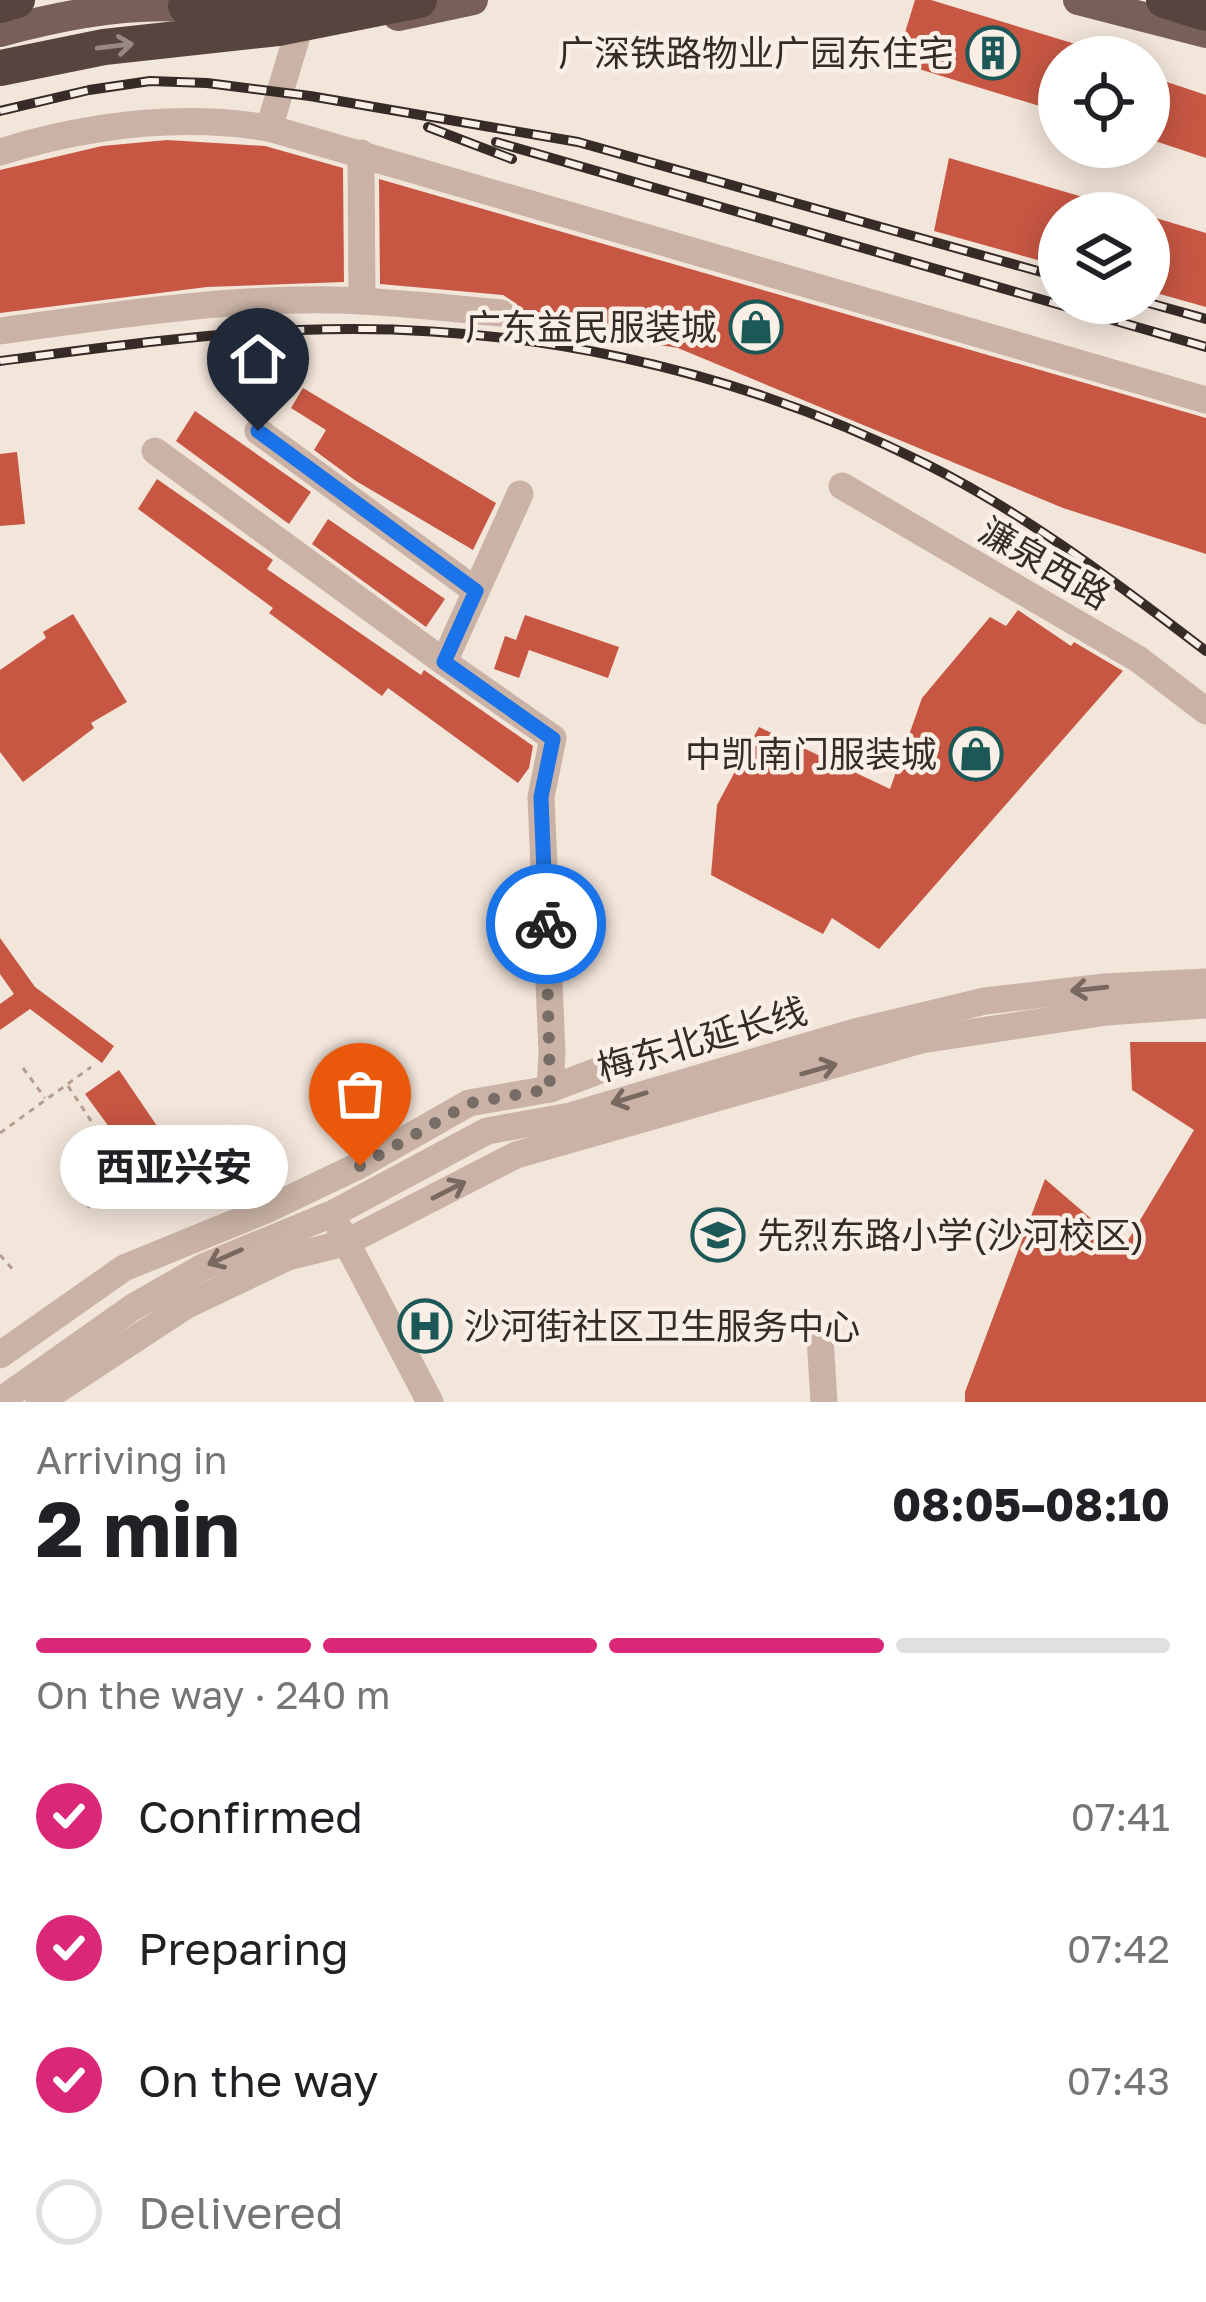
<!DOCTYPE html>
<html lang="en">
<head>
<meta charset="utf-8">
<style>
	:root { --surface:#fff; --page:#f6f6f6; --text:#202124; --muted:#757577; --line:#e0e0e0; --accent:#db2777 }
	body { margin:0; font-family:"Golos Text","Noto Sans SC",sans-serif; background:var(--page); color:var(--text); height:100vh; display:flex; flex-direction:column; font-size:45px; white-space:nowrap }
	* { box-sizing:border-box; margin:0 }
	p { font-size:39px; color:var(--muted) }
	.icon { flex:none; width:66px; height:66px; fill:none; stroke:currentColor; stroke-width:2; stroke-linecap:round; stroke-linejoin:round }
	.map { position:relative; height:1402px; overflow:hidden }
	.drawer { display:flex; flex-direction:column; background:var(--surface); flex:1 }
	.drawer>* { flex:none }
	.controls { position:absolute; left:1038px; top:36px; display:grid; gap:24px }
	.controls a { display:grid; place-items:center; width:132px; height:132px; border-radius:50%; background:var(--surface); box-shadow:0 6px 30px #0003; font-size:60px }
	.pin { position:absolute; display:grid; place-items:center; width:102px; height:102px; color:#fff; margin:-123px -51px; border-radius:50% 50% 50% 0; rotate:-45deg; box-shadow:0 0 12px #0007 }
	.pin .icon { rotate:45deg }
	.courier { position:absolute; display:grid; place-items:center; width:120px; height:120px; margin:-60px; border:9px solid #1a73e8; border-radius:50%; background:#fff; color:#222; box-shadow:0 3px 15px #0007 }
	.bubble { position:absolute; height:84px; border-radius:42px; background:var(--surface); box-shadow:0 6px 30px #0003; font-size:39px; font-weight:700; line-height:84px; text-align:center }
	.head em { font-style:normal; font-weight:700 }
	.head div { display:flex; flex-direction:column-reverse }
	.head { display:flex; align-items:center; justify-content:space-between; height:204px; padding:0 36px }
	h1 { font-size:78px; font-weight:700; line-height:90px }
	.bar { display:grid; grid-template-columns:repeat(4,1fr); gap:18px 12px; align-content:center; height:144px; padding:0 36px }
	.bar i { height:15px; border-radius:9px; background:var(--line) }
	.bar .active { background:var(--accent) }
	.bar p { grid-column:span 4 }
	ol { padding:0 36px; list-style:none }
	li { display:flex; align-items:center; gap:36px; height:132px }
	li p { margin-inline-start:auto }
	li .icon { padding:12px; border-radius:50%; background:var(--accent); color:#fff; stroke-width:4 }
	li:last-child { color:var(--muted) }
	li i { width:66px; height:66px; border:6px solid var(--line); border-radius:50% }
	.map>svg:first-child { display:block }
	.building { fill:#c75743 }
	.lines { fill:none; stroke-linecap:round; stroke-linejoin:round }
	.path { stroke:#b69d90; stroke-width:3; stroke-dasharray:6 6; stroke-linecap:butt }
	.minor { stroke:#cab3a6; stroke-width:27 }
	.major { stroke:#786058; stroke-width:30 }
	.highway { stroke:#57443e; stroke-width:36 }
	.rail-casing { stroke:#362b27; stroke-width:10 }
	.rail { stroke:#faefe7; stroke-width:6; stroke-dasharray:18; stroke-linecap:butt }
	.highway-bridge { stroke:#57443e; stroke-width:36 }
	.oneway { stroke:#988882 }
	.oneway2 { stroke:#796860 }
	.done { stroke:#786c66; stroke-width:12; stroke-dasharray:0 21.6 }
	.route { stroke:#1a73e8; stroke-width:15 }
	.labels { text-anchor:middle; stroke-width:9; stroke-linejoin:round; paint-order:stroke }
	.poi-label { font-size:36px; fill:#362b27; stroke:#faefe7; text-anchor:end }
	.street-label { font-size:36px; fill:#362b27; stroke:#faefe7 }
</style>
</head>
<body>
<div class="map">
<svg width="1206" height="1402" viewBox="0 0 1206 1402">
	<rect width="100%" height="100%" fill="#f2e5da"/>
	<g class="building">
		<polygon points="915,0 931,0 1105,53 1104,57 1059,57 1059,112 896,62"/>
		<polygon points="1149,76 1206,95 1206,158 1149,139"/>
		<polygon points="167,140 265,146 343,168 344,282 207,287 0,313 0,170 102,146"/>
		<polygon points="949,158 1124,209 1123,213 1059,213 1059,266 934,231"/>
		<polygon points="379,179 1206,418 1206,554 1063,508 678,348 516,322 517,304 503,295 380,284"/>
		<polygon points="1149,216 1206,233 1206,307 1149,291"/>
		<polygon points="303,388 496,503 473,550 356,481 314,450 326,430 291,408"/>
		<polygon points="195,411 311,492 289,524 176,441"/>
		<polygon points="17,452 25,524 0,526 0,454"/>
		<polygon points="157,479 273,560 267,569 421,675 424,670 533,746 529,768 518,783 388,688 382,696 269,613 273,608 138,509"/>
		<polygon points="328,519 445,599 426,627 312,544"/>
		<polygon points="1018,610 1071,646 1074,642 1123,671 879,949 832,918 823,934 711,875 717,805 759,727 890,789 922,698 990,617 1006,626"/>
		<polygon points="73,614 127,702 91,723 94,728 23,782 0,752 0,670 46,638 43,632"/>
		<polygon points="525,615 619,647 608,678 529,650 519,678 494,669 505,636 516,640"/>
		<polygon points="0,938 35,987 114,1046 102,1063 30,1009 0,1030 0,1004 14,994 0,974"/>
		<polygon points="1130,1042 1206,1042 1206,1402 965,1402 965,1392 1045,1179 1124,1247 1194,1130 1132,1090"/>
		<polygon points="119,1070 191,1176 178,1186 185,1194 161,1207 147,1201 134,1177 139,1168 85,1094"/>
	</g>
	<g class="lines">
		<g class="path">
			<polyline points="23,1068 45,1098"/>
			<polyline points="68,1086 99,1133"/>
			<polyline points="0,1133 91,1067"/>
			<polyline points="79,1193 91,1210"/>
			<polyline points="0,1255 16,1273"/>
		</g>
		<g class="minor">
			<polyline points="269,128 301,23"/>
			<path d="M0,152C88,125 177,113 269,128L1206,400"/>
			<polyline points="361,153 362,301"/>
			<path d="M0,331C109,316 223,298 334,300C389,301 445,308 501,313"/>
			<polyline points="258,431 476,591"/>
			<polyline points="155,451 444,662"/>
			<polyline points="842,486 1138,659 1206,711"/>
			<polyline points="520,494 444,662 553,738 541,797 552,1052 550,1089"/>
			<polyline points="340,1230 430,1402"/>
			<polyline points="820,1337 824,1402"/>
			<polyline points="0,1355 124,1268 266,1210 360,1165 469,1103 550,1089 624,1061"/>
			<polyline points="0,1401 133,1307 203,1267 334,1213 487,1131 570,1116 855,1032 985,1001 1104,987 1206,982"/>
			<polyline points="39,1402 187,1305 288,1257 345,1243 516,1155 921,1040 1107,1012 1206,1005"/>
		</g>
		<g class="major">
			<polyline points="1078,0 1206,33"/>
			<polyline points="398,16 473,0"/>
			<path d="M0,32C65,14 140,0 207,9"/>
		</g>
		<g class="highway">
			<polyline points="1164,0 1206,13"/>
			<polyline points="0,5 17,0"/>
			<polyline points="186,6 321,0"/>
		</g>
		<g class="rail-casing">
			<g id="rail">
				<polyline points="0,111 89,90 150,81 207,83 310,96 578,142 1059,277"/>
				<polyline points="428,127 512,159"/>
				<polyline points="496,142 1206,347"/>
				<polyline points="1149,303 1206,319"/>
				<path d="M0,361C99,348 199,334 299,330C515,321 733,367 926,464C1026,514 1118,584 1206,651"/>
			</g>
		</g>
		<use href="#rail" class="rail"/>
		<polyline class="highway-bridge" points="0,68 104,47 278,28 419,0"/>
	</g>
	<defs><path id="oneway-shaft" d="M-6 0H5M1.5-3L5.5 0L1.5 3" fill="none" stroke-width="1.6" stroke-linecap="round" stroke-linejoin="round" transform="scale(3)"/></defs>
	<use class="oneway" href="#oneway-shaft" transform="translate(115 46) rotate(-7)"/>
	<g class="oneway2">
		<use href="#oneway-shaft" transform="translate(1089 989) rotate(174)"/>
		<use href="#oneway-shaft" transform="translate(819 1069) rotate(-16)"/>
		<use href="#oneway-shaft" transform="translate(629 1098) rotate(163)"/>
		<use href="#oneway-shaft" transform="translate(449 1190) rotate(-27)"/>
		<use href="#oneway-shaft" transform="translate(225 1257) rotate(156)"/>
	</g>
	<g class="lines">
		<polyline class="done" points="360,1166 470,1103 550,1089 546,924"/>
		<polyline class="route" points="258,431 476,591 444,662 553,739 541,797 546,924"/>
	</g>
	<defs>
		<g id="building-ring" transform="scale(2.7)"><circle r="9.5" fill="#faefe7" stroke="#1c5857" stroke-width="1.5"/><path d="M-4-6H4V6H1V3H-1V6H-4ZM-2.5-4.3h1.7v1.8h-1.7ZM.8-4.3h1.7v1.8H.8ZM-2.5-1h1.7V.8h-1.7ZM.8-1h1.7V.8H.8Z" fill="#1c5857"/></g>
		<g id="shop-ring" transform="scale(2.7)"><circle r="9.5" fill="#faefe7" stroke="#1c5857" stroke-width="1.5"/><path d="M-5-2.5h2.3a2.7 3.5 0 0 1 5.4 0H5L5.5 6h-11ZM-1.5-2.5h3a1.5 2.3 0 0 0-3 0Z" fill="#1c5857"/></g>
		<g id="school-ring" transform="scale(2.7)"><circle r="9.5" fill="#faefe7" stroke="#1c5857" stroke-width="1.5"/><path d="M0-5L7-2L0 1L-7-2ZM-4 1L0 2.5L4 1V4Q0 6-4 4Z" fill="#1c5857"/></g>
		<g id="hospital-ring" transform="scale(2.7)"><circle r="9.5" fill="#faefe7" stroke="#1c5857" stroke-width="1.5"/><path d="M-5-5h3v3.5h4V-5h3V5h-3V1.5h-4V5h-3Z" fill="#1c5857"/></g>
	</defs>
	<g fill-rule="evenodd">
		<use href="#building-ring" x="993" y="53"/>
		<use href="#shop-ring" x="756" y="327"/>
		<use href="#shop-ring" x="976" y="754"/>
		<use href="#school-ring" x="718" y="1235"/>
		<use href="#hospital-ring" x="425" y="1326"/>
	</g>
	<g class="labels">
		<g class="poi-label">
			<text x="954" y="66">广深铁路物业广园东住宅</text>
			<text x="717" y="340">广东益民服装城</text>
			<text x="937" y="767">中凯南门服装城</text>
			<text x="757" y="1248" text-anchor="start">先烈东路小学(沙河校区)</text>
			<text x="464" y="1339" text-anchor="start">沙河街社区卫生服务中心</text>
		</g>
		<g class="street-label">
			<text transform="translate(1045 563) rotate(30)" y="13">濂泉西路</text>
			<text transform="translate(702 1039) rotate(-16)" y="13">梅东北延长线</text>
		</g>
	</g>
</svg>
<div class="controls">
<a><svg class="icon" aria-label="locate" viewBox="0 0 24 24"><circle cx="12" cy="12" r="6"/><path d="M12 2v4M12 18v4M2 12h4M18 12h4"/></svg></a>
<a><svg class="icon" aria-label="layers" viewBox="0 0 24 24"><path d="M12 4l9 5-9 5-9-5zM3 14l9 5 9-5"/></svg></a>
</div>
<div class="pin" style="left:360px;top:1166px;background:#ea580c"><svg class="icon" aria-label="bag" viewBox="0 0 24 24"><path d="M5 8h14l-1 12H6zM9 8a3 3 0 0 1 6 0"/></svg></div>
<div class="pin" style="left:258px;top:431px;background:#1f2937"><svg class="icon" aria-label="home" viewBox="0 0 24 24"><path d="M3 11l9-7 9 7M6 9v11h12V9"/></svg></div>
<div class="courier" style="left:546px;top:924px"><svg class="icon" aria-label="bike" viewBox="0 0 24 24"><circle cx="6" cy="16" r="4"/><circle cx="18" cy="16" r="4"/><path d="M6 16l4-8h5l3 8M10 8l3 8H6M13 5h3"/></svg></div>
<div class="bubble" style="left:60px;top:1125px;width:228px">西亚兴安</div>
</div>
<section class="drawer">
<div class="head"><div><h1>2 min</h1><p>Arriving in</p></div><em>08:05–08:10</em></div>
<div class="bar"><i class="active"></i><i class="active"></i><i class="active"></i><i></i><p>On the way · 240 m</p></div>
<ol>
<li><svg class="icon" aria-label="check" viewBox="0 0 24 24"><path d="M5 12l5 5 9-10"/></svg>Confirmed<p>07:41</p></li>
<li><svg class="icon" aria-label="check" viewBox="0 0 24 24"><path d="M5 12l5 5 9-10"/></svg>Preparing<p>07:42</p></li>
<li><svg class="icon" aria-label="check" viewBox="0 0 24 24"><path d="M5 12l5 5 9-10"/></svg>On the way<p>07:43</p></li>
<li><i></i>Delivered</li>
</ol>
</section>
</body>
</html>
